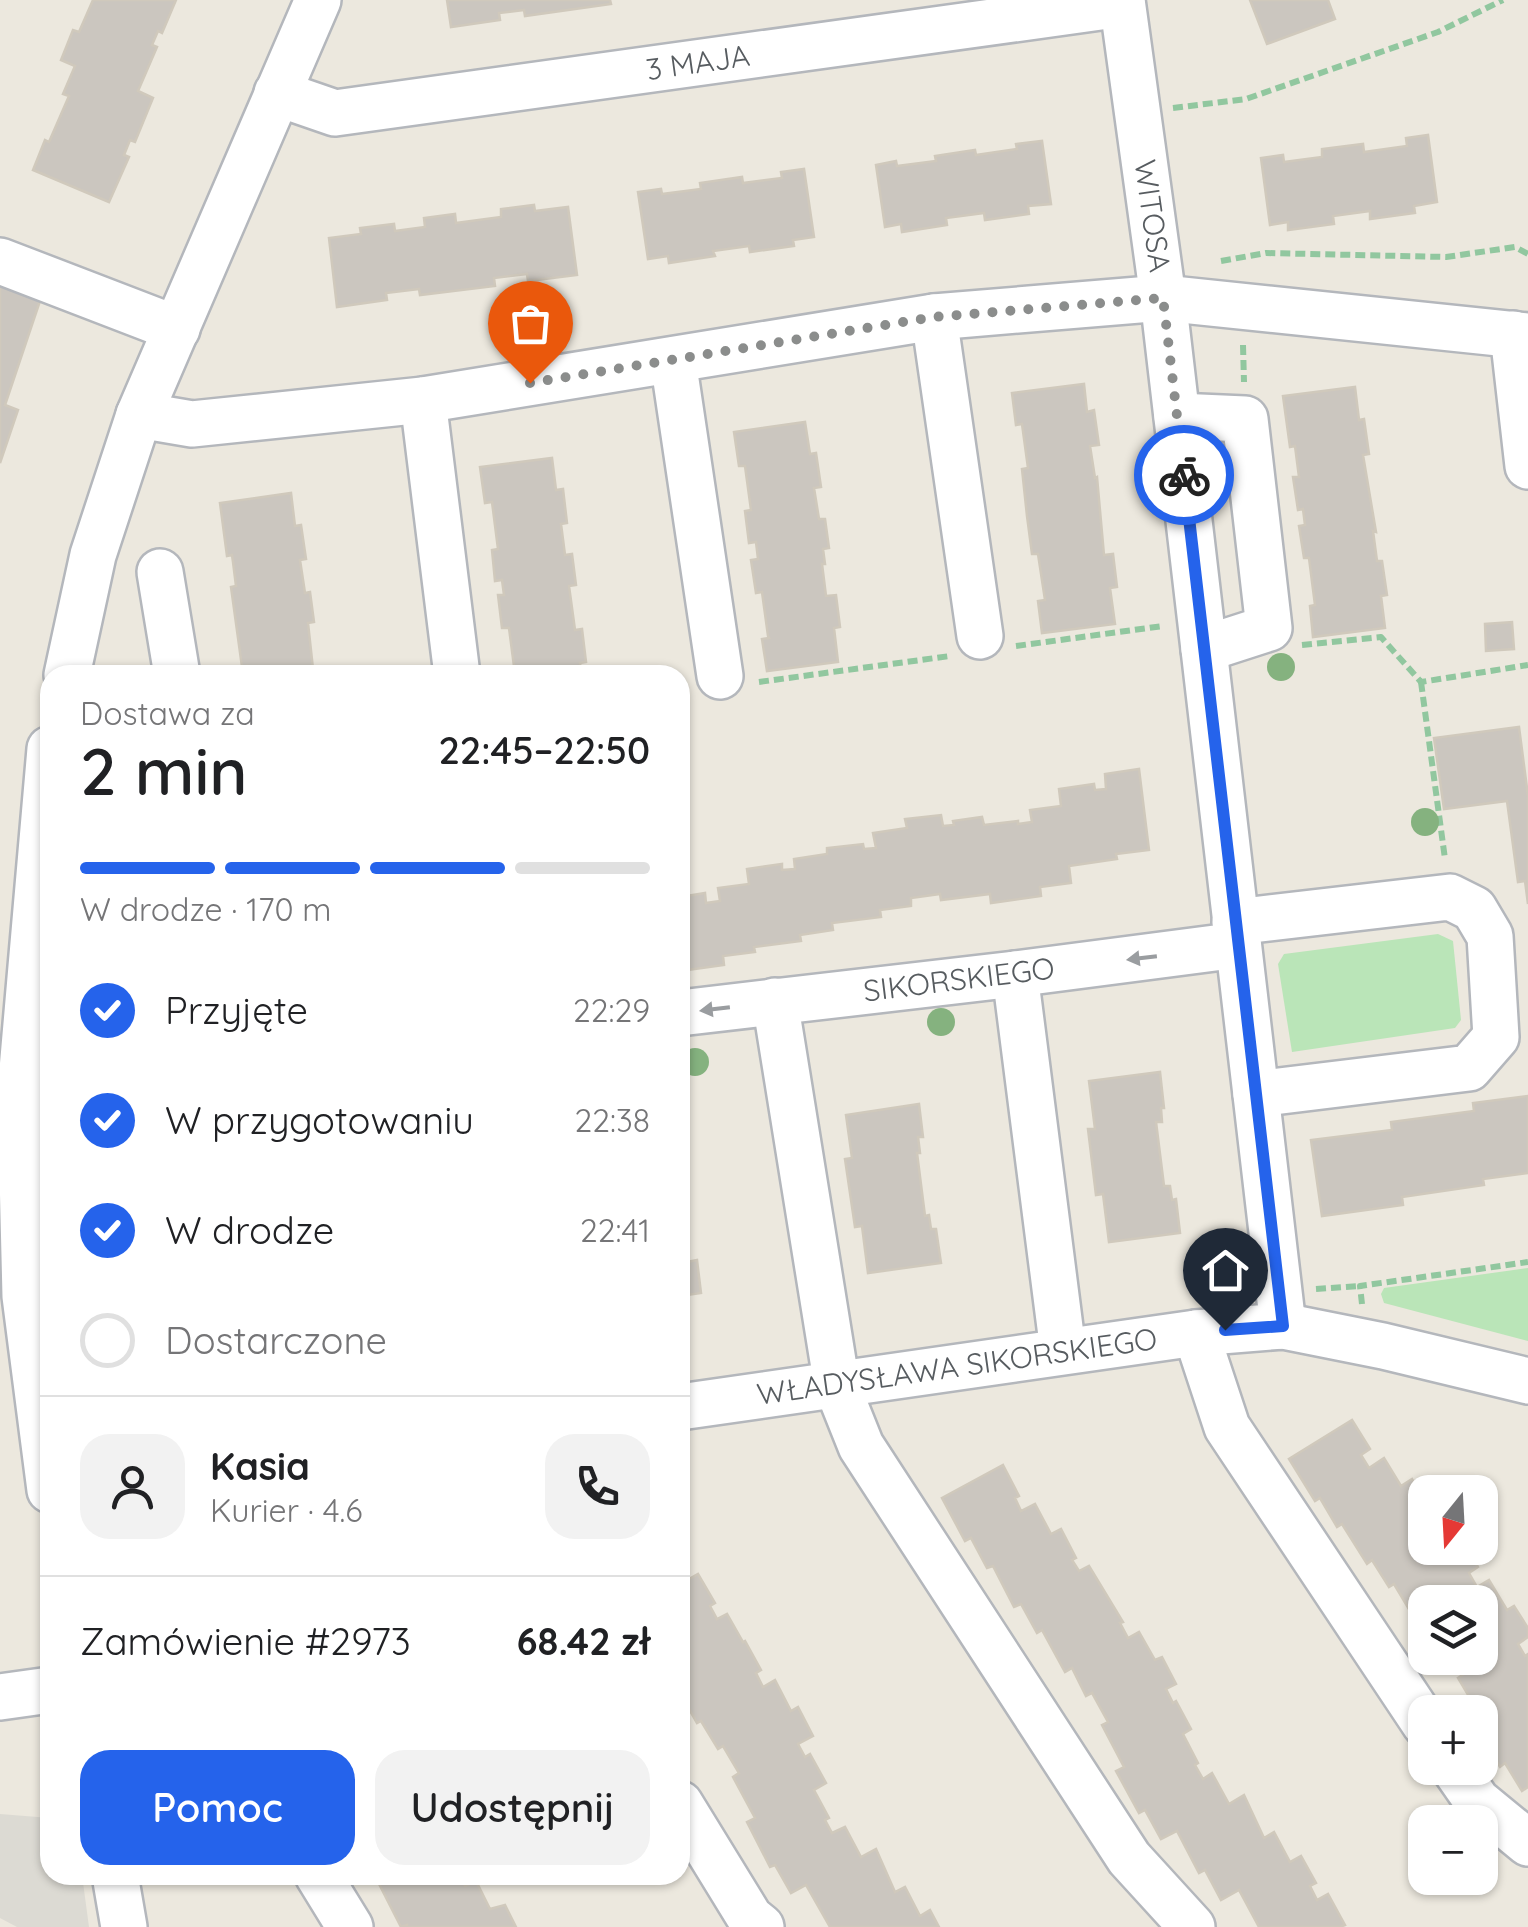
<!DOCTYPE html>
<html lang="pl">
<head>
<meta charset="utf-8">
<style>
	:root { --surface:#fff; --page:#f2f2f2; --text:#202124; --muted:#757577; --line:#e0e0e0; --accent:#2563eb }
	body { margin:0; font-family:Quicksand,sans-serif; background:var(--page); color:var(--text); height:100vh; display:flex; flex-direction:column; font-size:38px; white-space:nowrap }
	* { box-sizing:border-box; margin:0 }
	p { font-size:32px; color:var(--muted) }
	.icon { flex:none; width:55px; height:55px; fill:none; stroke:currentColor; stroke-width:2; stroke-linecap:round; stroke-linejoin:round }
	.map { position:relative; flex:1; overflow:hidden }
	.sheet { position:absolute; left:40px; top:665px; width:650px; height:1220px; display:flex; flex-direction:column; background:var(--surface); border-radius:30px; box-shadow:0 2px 8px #0004 }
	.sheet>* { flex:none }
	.needle { width:65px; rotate:198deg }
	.tools { position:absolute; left:1408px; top:1475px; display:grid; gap:20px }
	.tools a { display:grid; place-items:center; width:90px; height:90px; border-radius:20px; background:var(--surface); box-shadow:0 2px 8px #0004; font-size:50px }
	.pin { position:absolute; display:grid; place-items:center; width:85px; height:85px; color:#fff; margin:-102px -42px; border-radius:50% 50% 50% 0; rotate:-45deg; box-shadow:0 0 10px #0007 }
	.pin .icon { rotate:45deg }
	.courier { position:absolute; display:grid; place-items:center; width:100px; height:100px; margin:-50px; border:8px solid #2563eb; border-radius:50%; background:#fff; color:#222; box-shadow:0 2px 12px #0007 }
	.headline em { font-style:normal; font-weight:600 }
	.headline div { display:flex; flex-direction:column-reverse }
	.headline { display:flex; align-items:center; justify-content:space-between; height:170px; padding:0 40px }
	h1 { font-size:65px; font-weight:600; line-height:75px }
	.bar { display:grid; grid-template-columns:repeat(4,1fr); gap:15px 10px; align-content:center; height:120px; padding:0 40px }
	.bar i { height:12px; border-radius:8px; background:var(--line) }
	.bar .current { background:var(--accent) }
	.bar p { grid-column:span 4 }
	.line { display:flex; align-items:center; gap:25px; padding:0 40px; border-top:2px solid var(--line) }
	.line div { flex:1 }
	.round { display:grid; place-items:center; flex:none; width:105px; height:105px; border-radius:30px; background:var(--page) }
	ol { padding:0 40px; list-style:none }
	li { display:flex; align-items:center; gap:30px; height:110px }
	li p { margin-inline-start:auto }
	li .icon { padding:10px; border-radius:50%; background:var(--accent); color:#fff; stroke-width:4 }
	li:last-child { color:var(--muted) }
	li i { width:55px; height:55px; border:5px solid var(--line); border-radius:50% }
	.primary-button { display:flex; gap:20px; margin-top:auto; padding:20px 40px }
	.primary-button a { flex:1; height:115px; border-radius:30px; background:var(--accent); color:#fff; font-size:40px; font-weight:600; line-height:115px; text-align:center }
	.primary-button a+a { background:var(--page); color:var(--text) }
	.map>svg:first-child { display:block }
	.industrial { fill:#dcdad3 }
	.green { fill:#bae5b8 }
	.building { fill:#cbc6bf; stroke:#d0c9bc; stroke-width:2.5 }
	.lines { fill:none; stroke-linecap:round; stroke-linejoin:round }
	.minor-casing { stroke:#b4b7bc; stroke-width:50 }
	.path { stroke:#91c79f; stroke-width:6; stroke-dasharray:10 5; stroke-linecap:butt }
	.minor { stroke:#fff; stroke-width:45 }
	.tree { fill:#85b27f }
	.oneway { fill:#9a9da0 }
	.done { stroke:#8b8d8c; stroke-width:10; stroke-dasharray:0 18 }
	.route { stroke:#2563eb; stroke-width:12 }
	.labels { text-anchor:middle; stroke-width:10; stroke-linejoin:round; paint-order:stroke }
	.street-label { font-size:30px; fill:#575c60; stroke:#fff }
</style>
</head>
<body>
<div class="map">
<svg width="1528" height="1927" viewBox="0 0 1528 1927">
	<rect width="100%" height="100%" fill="#ece8de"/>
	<polygon class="industrial" points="0,1814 50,1818 50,1875 82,1875 89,1927 17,1927 0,1918"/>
	<g class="green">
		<polygon points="1438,934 1453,941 1461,1020 1455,1028 1292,1052 1278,964 1284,954"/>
		<polygon points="1528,1268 1528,1341 1384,1303 1381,1294 1384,1288"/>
	</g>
	<g class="building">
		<polygon points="93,0 176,0 162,33 158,31 152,45 157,47 138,91 153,98 135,142 130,140 124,155 129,157 109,202 33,170 45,140 49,142 69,96 63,94 75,66 61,60 73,30 79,32"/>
		<polygon points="447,0 610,0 611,4 525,16 524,10 499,13 500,20 451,27"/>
		<polygon points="1250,0 1328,0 1335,19 1267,44"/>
		<polygon points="1428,135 1437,202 1414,206 1415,213 1370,219 1370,211 1333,216 1334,224 1288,230 1288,222 1270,225 1261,158 1283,155 1284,162 1322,157 1322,149 1363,144 1364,152 1407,146 1406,138"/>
		<polygon points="1042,141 1051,204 1028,206 1029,214 985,220 984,213 946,218 947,225 902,232 901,224 885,227 876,165 896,161 897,166 936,161 935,156 975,150 976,155 1017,149 1016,144"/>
		<polygon points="804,169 814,237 793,240 794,246 750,252 749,246 713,251 715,256 669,263 668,256 648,259 638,192 661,189 662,194 701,189 700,183 742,177 743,183 782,178 781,172"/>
		<polygon points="534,205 535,211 568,207 577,275 528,281 527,274 494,278 495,286 420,295 419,289 386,293 387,300 337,307 329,238 361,234 360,228 394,224 395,231 425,227 424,218 455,214 456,223 501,217 501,209"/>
		<polygon points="0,284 41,298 5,405 18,410 0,463"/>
		<polygon points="1084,384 1087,412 1094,410 1099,445 1090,446 1095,478 1097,477 1104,555 1113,554 1117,587 1110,588 1115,624 1042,633 1038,601 1045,600 1038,554 1032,554 1027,516 1022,469 1028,468 1022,424 1016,425 1012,393"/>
		<polygon points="1355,387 1359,420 1364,419 1369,454 1363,455 1376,532 1373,531 1377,561 1382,561 1387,595 1381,596 1385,628 1313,637 1310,606 1315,605 1309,558 1304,558 1299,526 1305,525 1303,509 1298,510 1293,477 1299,477 1295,446 1290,447 1283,396"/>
		<polygon points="805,422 810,454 816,453 821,487 814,488 819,519 825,519 829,548 823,549 825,564 822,564 826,596 836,595 840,627 834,628 838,662 767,671 762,639 769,638 768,636 762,592 756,593 751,560 758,559 756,542 749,543 745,511 751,510 745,466 739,466 734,432"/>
		<polygon points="552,458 556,490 563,489 567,523 561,524 565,555 572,554 576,585 569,586 575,630 582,629 586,662 580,663 582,675 508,675 515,674 509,628 502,628 498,595 504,595 502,580 495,581 492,550 498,549 492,502 485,503 480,467"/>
		<polygon points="291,493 295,526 301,525 306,559 300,560 305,593 310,592 314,622 308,623 313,669 320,668 321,675 248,675 247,666 242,667 231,587 236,586 233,562 232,555 227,556 220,503"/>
		<polygon points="1512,622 1514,649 1486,651 1485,624"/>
		<polygon points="1519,727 1528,796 1528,904 1525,881 1518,882 1507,801 1444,809 1434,738"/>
		<polygon points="1139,769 1149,850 1116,854 1117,859 1069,866 1071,883 1040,887 1041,896 991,903 990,894 941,900 940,894 911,898 911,906 880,910 881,917 832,923 833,930 800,935 801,941 754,947 755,952 723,956 724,965 680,971 680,897 705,893 706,903 720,901 718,888 749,884 747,869 782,864 782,870 795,869 794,859 827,854 827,848 863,844 864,849 876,848 873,833 907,828 905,819 941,815 943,826 954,825 953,821 982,817 984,825 1018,821 1018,824 1032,822 1030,810 1061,806 1059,789 1094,784 1095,790 1106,789 1105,774"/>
		<polygon points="1160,1072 1164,1108 1161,1108 1162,1122 1156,1122 1164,1186 1170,1186 1172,1200 1176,1199 1180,1233 1109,1242 1103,1194 1096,1195 1088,1129 1095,1129 1089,1081"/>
		<polygon points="1528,1096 1528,1173 1483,1179 1484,1185 1402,1197 1403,1205 1322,1216 1311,1140 1392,1130 1391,1122 1474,1111 1473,1103"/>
		<polygon points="919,1104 923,1137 918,1137 920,1153 917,1153 925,1216 929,1215 931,1229 936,1229 941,1263 868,1273 862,1226 855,1227 845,1159 852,1158 846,1115"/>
		<polygon points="680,1198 686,1230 680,1231"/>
		<polygon points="680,1243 681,1248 685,1248 687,1262 697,1260 701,1293 680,1296"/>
		<polygon points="1352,1420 1370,1449 1361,1455 1369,1468 1384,1458 1401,1486 1412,1479 1425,1502 1425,1510 1423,1511 1425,1515 1425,1548 1466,1548 1478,1567 1469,1573 1477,1587 1489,1580 1507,1610 1514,1606 1528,1628 1528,1637 1518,1644 1525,1656 1528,1654 1528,1787 1522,1791 1505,1763 1500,1767 1480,1734 1480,1722 1483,1720 1458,1678 1464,1674 1454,1658 1480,1658 1480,1602 1425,1602 1425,1625 1424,1623 1419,1626 1394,1584 1389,1587 1372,1560 1367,1564 1342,1524 1337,1527 1320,1498 1315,1501 1289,1459"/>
		<polygon points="1003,1465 1019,1496 1015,1498 1021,1511 1035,1504 1051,1534 1061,1529 1076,1558 1072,1560 1079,1571 1089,1566 1123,1622 1120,1623 1128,1638 1139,1632 1155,1660 1162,1657 1176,1684 1166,1689 1173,1703 1176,1701 1191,1729 1183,1734 1198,1763 1195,1765 1203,1779 1212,1773 1229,1804 1244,1795 1264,1838 1274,1832 1290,1862 1301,1856 1316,1883 1310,1886 1317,1900 1328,1894 1345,1925 1340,1927 1259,1927 1239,1890 1221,1900 1205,1870 1199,1873 1177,1831 1161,1839 1145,1810 1139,1813 1116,1771 1124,1767 1102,1725 1108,1722 1092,1693 1086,1696 1072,1668 1065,1672 1042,1630 1037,1633 1021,1604 1014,1607 993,1566 987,1568 971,1538 965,1541 942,1498"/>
		<polygon points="680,1563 689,1579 698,1574 715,1603 710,1606 717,1619 727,1614 743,1642 745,1641 761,1670 756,1673 763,1687 775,1680 791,1711 798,1707 813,1736 798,1744 805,1757 810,1754 826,1783 814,1790 829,1818 825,1820 832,1833 845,1827 861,1857 876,1849 895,1892 905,1887 920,1916 930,1910 939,1927 830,1927 806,1885 791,1893 775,1865 770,1867 747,1822 755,1818 733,1777 739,1773 723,1746 718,1749 701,1721 697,1723 680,1693"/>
		<polygon points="381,1875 459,1875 465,1886 476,1881 490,1909 505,1905 516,1927 407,1927 407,1925 401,1927 376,1878"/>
	</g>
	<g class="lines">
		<g class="minor-casing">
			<g id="minor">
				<polyline points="1122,0 1163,298 1283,1326"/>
				<polyline points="277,93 335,113 1122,4"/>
				<polyline points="0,261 177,329"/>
				<polyline points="934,317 980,636"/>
				<polyline points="1513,334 1528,466"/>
				<polyline points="673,360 720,676"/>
				<polyline points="423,400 457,675"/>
				<polyline points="139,415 192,424 423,400 934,317 1163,298 1528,336"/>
				<polyline points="1177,416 1245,419 1269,628 1204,649"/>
				<polyline points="160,572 177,675"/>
				<polyline points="67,675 93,555 139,415 318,0"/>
				<polyline points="50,749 20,1093 25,1296 50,1490"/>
				<polyline points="1235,922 1450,897 1474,909 1490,936 1496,1037 1469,1068 1256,1094"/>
				<polyline points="1015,974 1063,1351"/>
				<polyline points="775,1001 837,1386 861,1446 1129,1858 1192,1927"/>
				<polyline points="680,1013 1015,974 1238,945"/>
				<polyline points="1196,1333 1227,1427 1425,1724"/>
				<polyline points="680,1407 1196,1333 1283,1326 1383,1346 1528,1381"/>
				<polyline points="0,1697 50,1690"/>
				<polyline points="1454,1768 1477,1801 1528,1843"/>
				<polyline points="680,1804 750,1918 761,1927"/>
				<polyline points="115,1875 124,1927"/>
				<polyline points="318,1875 350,1927"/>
			</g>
		</g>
		<g class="path">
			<polyline points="1173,108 1246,99 1438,32 1503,0"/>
			<polyline points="1221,261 1266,253 1446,257 1515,247 1528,254"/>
			<polyline points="1243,345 1244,382"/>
			<polyline points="1302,645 1381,637 1421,682 1528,665"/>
			<polyline points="1016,646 1163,626"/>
			<polyline points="759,682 950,656"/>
			<polyline points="1421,682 1445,859"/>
			<polyline points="1316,1289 1360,1286"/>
			<polyline points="1362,1304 1360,1286 1528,1262"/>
		</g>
		<use href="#minor" class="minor"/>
	</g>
	<g class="tree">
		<circle cx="1281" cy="667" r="14"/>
		<circle cx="1425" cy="822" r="14"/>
		<circle cx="941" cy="1022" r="14"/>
		<circle cx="695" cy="1062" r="14"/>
	</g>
	<defs><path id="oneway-solid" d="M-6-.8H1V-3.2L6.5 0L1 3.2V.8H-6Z" transform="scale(2.5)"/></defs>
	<g class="oneway">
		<use href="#oneway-solid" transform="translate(1142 958) rotate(173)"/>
		<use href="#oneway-solid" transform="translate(715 1009) rotate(173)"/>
	</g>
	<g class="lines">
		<polyline class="done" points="530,383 934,317 1163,298 1184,475"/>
		<polyline class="route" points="1184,475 1283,1326 1225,1330"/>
	</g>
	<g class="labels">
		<g class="street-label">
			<text transform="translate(698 63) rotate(-8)" y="10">3 MAJA</text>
			<text transform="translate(1152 216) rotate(82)" y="10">WITOSA</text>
			<text transform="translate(959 980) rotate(-7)" y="10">SIKORSKIEGO</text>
			<text transform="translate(957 1367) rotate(-8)" y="10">WŁADYSŁAWA SIKORSKIEGO</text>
		</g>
	</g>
</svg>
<div class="tools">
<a><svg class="needle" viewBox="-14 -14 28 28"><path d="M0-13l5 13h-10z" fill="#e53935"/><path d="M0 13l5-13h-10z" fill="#757577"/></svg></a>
<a><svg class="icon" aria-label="layers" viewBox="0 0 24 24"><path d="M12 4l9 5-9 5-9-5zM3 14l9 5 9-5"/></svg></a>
<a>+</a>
<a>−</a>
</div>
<div class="pin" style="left:530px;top:383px;background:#ea580c"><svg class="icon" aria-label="bag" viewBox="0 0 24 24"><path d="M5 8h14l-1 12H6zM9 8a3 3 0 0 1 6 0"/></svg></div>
<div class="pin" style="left:1225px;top:1330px;background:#1f2937"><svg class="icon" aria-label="home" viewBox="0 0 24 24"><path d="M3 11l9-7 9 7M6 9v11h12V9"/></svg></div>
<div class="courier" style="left:1184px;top:475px"><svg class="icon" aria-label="bike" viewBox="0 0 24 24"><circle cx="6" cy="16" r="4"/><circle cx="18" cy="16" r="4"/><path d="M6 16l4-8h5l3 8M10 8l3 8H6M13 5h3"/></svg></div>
<section class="sheet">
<div class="headline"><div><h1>2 min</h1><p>Dostawa za</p></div><em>22:45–22:50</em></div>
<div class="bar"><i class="current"></i><i class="current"></i><i class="current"></i><i></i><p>W drodze · 170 m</p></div>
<ol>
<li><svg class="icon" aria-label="check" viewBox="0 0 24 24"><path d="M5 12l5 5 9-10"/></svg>Przyjęte<p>22:29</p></li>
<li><svg class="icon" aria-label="check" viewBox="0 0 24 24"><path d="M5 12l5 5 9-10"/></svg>W przygotowaniu<p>22:38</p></li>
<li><svg class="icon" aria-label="check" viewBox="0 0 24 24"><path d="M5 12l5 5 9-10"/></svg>W drodze<p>22:41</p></li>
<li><i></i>Dostarczone</li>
</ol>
<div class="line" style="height:180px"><a class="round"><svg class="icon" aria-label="person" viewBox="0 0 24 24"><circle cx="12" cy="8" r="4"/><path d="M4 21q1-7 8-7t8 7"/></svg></a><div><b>Kasia</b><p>Kurier · 4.6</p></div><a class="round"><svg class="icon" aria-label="phone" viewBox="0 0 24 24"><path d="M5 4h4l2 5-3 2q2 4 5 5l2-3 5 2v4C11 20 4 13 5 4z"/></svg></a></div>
<div class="line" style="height:130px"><div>Zamówienie #2973</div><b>68.42 zł</b></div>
<div class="primary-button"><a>Pomoc</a><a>Udostępnij</a></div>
</section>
</div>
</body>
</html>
